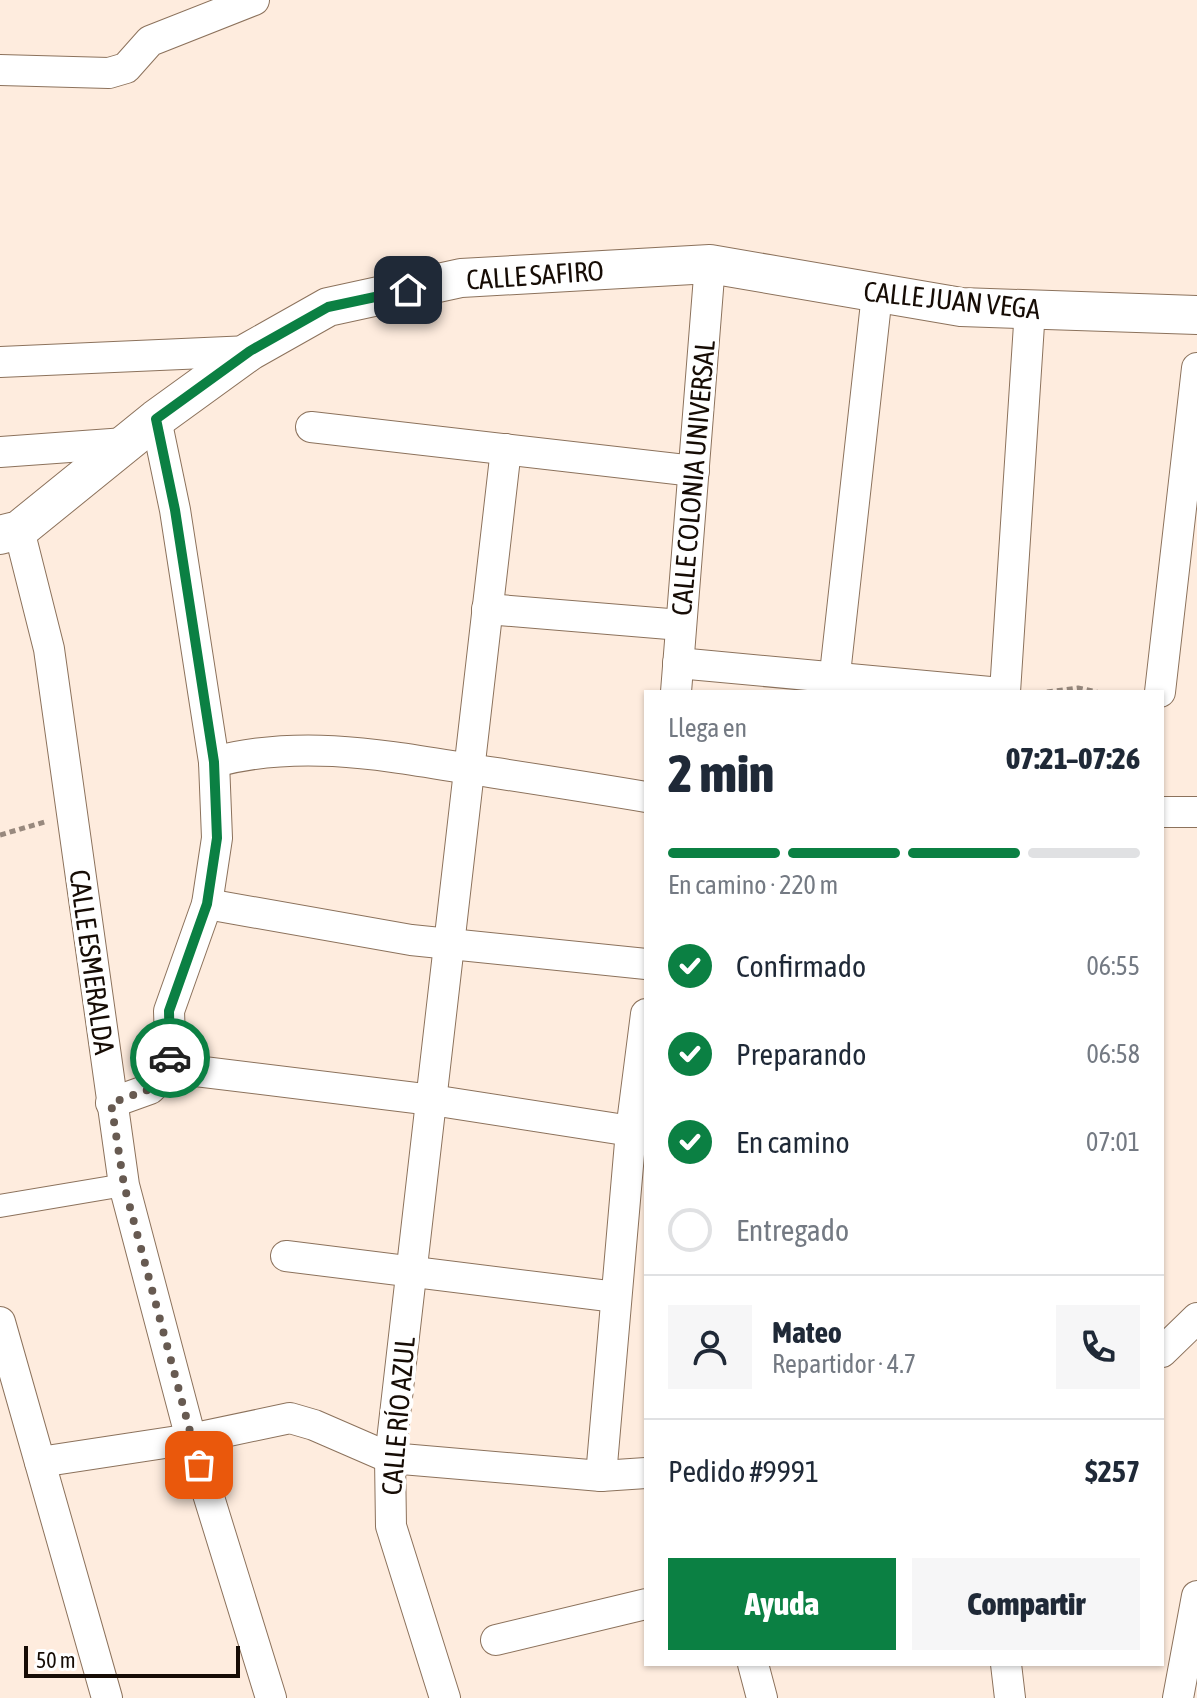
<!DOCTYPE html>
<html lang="es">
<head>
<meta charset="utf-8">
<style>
	:root { --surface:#fff; --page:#f6f6f7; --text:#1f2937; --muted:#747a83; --line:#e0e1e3; --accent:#0b8043 }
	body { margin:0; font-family:"Asap Condensed",sans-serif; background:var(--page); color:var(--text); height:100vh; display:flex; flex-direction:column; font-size:30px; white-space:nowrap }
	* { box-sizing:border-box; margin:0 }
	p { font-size:26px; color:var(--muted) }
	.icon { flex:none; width:44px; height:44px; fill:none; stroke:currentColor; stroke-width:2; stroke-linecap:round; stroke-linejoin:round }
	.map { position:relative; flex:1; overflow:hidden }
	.drawer { position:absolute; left:644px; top:690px; width:520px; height:976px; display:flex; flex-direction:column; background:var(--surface); border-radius:0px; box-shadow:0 2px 6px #0004 }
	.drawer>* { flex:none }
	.scale { position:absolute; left:24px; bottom:20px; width:216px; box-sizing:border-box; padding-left:8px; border:4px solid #160c05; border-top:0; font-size:22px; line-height:28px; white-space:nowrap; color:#160c05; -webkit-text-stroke:6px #fff; paint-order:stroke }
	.pin { position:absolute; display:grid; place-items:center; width:68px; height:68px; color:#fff; margin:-34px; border-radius:16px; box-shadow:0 4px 12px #0006 }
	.courier { position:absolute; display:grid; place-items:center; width:80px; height:80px; margin:-40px; border:6px solid #0b8043; border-radius:50%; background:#fff; color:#222; box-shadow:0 2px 10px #0007 }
	.summary em { font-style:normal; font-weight:800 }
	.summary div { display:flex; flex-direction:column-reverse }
	.summary { display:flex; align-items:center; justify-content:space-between; height:136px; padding:0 24px }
	h1 { font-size:52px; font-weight:800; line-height:60px }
	.bar { display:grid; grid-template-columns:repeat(4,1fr); gap:12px 8px; align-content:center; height:96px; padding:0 24px }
	.bar i { height:10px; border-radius:6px; background:var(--line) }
	.bar .current { background:var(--accent) }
	.bar p { grid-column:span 4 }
	.line { display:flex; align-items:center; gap:20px; padding:0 24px; border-top:2px solid var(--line) }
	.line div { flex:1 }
	.round { display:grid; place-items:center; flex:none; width:84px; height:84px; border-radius:0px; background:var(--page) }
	ol { padding:0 24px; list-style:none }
	li { display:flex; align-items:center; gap:24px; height:88px }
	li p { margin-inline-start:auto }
	li .icon { padding:8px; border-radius:50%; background:var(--accent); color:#fff; stroke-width:4 }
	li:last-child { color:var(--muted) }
	li i { width:44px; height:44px; border:4px solid var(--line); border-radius:50% }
	.primary-button { display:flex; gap:16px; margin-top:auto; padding:16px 24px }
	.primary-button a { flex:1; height:92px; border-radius:0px; background:var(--accent); color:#fff; font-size:32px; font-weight:800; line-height:92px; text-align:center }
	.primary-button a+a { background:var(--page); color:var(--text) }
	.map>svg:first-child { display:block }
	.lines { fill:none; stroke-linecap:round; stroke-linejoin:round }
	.pedestrian-casing { stroke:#8c725c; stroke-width:24 }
	.minor-casing { stroke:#8c725c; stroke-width:32 }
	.tertiary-casing { stroke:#8c725c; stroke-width:40 }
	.path { stroke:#98897e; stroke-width:5; stroke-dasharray:6 4; stroke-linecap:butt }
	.pedestrian { stroke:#fff; stroke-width:22 }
	.minor { stroke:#fff; stroke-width:30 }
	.tertiary { stroke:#fff; stroke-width:38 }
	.done { stroke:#675a51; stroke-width:8; stroke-dasharray:0 14.4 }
	.route { stroke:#0b8043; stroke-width:10 }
	.labels { text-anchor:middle; stroke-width:8; stroke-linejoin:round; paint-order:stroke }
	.street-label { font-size:28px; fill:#160c05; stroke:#fff }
</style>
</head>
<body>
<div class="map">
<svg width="1197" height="1698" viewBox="0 0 1197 1698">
	<rect width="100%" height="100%" fill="#feecde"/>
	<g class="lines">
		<g class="pedestrian-casing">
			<polyline id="pedestrian" points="0,1206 124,1185"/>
		</g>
		<g class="minor-casing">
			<g id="minor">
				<polyline points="0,70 109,73 126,68 150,41 254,0"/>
				<polyline points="0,362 250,351"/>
				<polyline points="311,427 694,471"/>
				<polyline points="0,452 125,443"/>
				<polyline points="19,530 49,649 124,1185 191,1439 271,1698"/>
				<polyline points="487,609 681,625"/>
				<polyline points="678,663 990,692"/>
				<polyline points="676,692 710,264"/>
				<polyline points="833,692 877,294"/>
				<polyline points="1005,692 1030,309"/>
				<polyline points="1160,692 1197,368"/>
				<path d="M214,762C300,739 383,755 470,769C528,778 587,787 646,797"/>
				<polyline points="1162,812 1197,812"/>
				<polyline points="207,904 411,940 646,964"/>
				<polyline points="171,1068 432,1100 631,1131"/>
				<polyline points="111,1103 150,1089 171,1068 169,1011 207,904 217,838 214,762 175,510 156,419"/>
				<polyline points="286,1256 616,1297"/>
				<polyline points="0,1322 107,1698"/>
				<polyline points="1162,1352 1197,1318"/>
				<polyline points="40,1462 191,1439 290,1418 314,1425 390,1458 601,1476 646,1473"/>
				<polyline points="601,1476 631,1131 646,1014"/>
				<polyline points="496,1640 646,1604"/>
				<polyline points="753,1664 762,1698"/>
				<polyline points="1006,1664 1010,1698"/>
				<polyline points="445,1698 391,1526 390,1458 506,449"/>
				<polyline points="1178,1698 1197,1596"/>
			</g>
		</g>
		<g class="tertiary-casing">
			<polyline id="tertiary" points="0,535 19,530 156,419 250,351 328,307 461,278 710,264 961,307 1197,315"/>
		</g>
		<g class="path">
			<polyline points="1047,692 1078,688 1097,692"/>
			<polyline points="0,835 48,821"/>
		</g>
		<use href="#pedestrian" class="pedestrian"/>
		<use href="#minor" class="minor"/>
		<use href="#tertiary" class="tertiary"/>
	</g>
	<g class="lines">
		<polyline class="done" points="170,1058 171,1068 150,1089 111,1103 124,1185 199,1465"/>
		<polyline class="route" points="170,1058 169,1011 207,904 217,838 214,762 175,510 156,419 250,351 328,307 408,290"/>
	</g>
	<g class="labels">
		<g class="street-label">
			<text transform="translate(535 275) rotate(-4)" y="10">CALLE SAFIRO</text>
			<text transform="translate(952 300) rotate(6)" y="10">CALLE JUAN VEGA</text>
			<text transform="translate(693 478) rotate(-85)" y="10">CALLE COLONIA UNIVERSAL</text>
			<text transform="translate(92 962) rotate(82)" y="10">CALLE ESMERALDA</text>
			<text transform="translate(398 1416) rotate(-85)" y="10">CALLE RÍO AZUL</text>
		</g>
	</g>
</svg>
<div class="scale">50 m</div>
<div class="pin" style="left:199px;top:1465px;background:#ea580c"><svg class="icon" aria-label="bag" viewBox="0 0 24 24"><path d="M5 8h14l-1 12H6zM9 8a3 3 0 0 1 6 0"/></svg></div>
<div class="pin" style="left:408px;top:290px;background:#1f2937"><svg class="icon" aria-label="home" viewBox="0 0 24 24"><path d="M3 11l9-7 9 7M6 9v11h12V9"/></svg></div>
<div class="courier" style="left:170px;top:1058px"><svg class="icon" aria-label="car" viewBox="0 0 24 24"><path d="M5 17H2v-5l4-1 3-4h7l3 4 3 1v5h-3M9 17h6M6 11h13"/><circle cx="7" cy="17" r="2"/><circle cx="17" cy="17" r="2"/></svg></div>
<section class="drawer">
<div class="summary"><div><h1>2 min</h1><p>Llega en</p></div><em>07:21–07:26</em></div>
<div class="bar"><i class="current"></i><i class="current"></i><i class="current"></i><i></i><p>En camino · 220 m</p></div>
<ol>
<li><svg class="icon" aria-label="check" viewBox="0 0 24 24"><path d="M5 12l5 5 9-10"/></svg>Confirmado<p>06:55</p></li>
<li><svg class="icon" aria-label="check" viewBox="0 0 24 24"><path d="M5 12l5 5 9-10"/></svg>Preparando<p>06:58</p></li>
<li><svg class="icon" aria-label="check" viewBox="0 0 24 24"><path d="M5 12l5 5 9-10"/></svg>En camino<p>07:01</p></li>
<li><i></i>Entregado</li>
</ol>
<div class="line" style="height:144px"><a class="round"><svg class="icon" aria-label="person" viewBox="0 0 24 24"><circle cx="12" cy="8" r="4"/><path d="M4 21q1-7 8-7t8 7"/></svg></a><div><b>Mateo</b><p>Repartidor · 4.7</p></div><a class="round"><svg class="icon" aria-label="phone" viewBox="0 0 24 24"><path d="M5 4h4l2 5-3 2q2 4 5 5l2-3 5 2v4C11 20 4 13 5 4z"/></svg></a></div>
<div class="line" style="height:104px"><div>Pedido #9991</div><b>$257</b></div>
<div class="primary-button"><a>Ayuda</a><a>Compartir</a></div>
</section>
</div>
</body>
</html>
